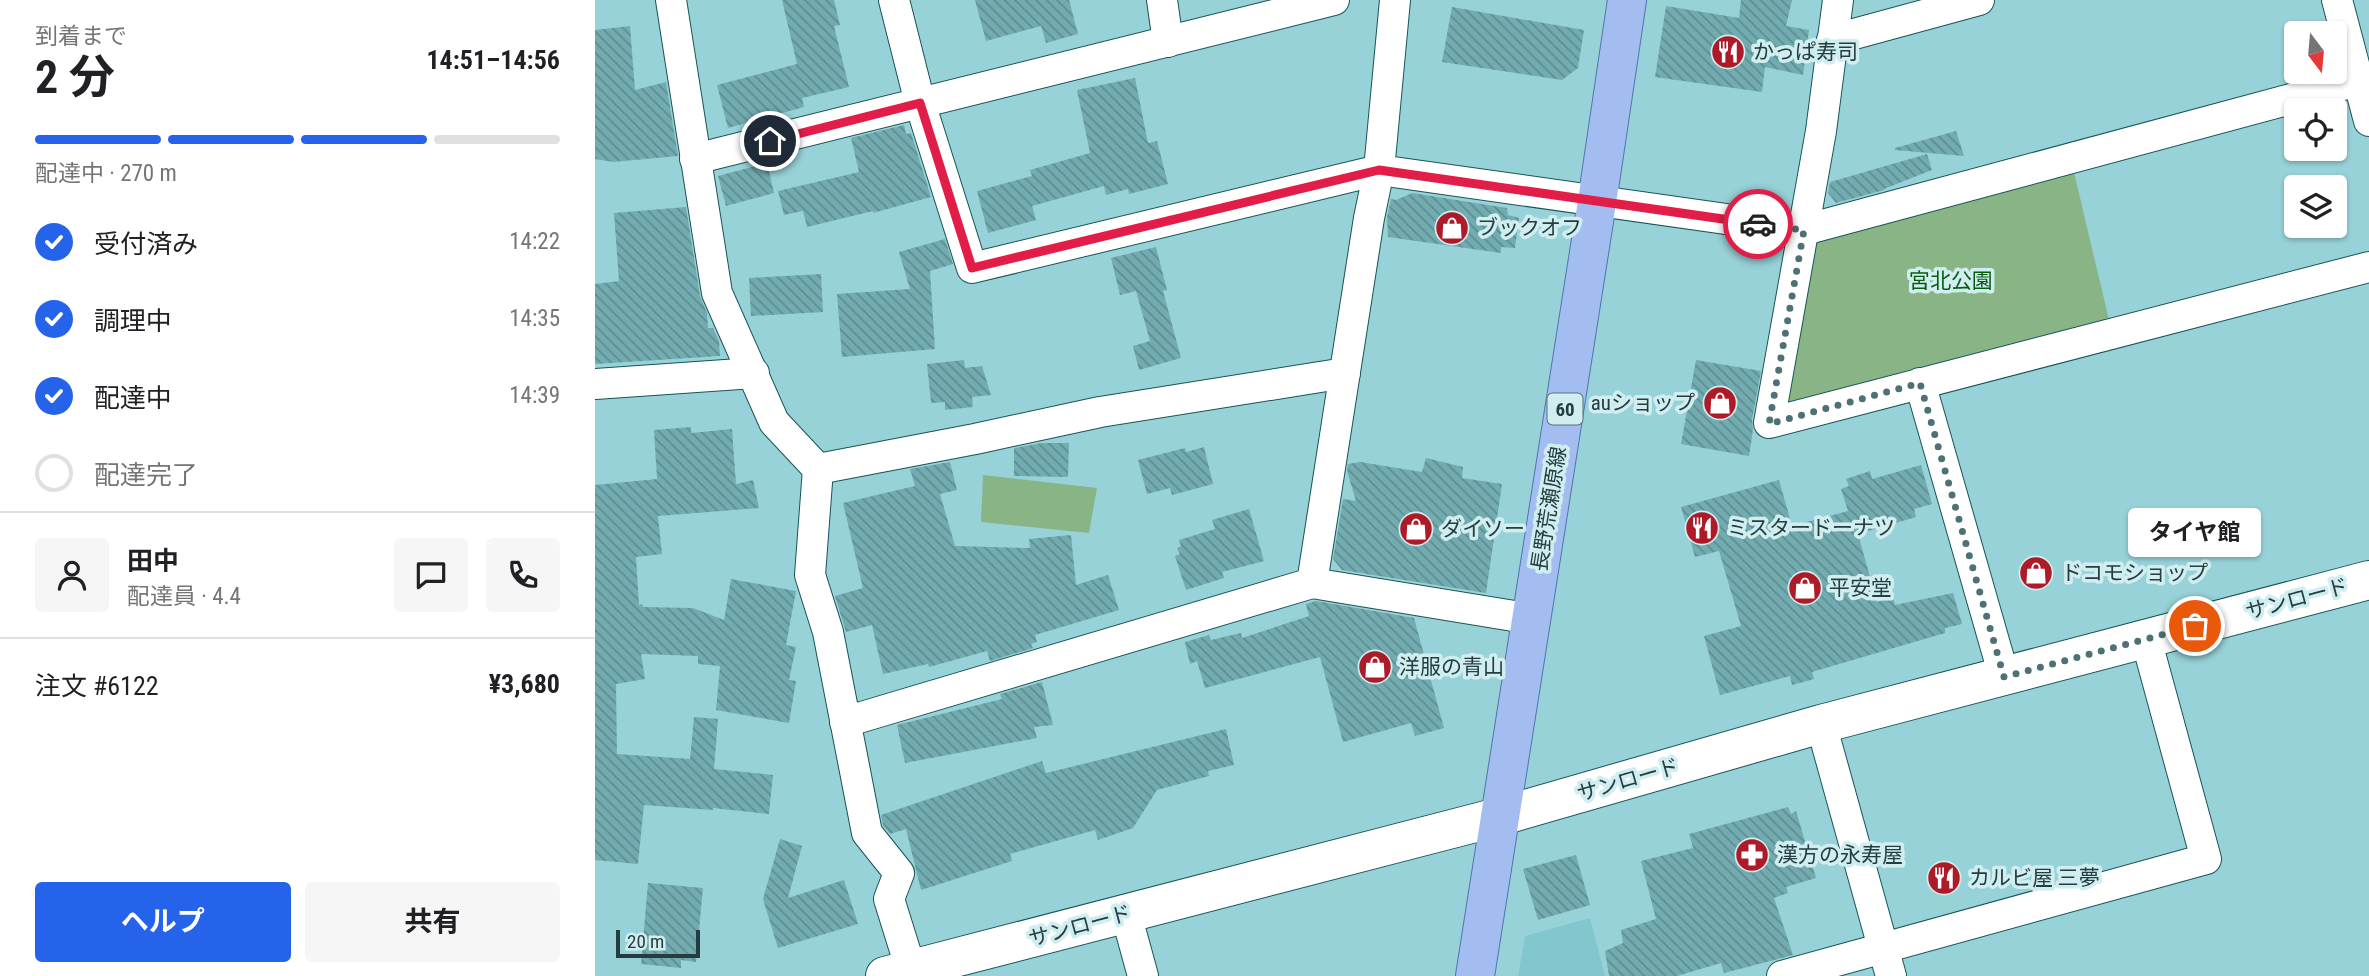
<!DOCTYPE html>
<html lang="ja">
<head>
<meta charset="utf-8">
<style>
	:root { --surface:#fff; --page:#f6f6f6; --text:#202124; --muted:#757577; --line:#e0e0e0; --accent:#2563eb }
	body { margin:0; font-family:"Roboto Condensed","Noto Sans JP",sans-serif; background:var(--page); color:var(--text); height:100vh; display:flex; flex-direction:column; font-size:26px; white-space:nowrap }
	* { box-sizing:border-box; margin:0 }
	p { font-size:23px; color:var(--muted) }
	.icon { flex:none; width:38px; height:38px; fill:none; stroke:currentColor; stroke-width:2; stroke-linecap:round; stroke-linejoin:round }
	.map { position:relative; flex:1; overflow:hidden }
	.side { display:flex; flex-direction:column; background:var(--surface); width:595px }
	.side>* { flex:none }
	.needle { width:46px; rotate:164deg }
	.buttons { position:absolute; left:1689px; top:21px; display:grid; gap:14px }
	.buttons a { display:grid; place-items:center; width:63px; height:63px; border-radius:7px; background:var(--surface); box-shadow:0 2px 5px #0004; font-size:35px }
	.scale { position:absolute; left:21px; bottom:18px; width:84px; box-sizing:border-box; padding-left:7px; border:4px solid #253d40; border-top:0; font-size:19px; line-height:24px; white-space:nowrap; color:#253d40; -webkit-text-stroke:5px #d0edf0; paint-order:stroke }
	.pin { position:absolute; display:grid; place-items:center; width:60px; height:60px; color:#fff; margin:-30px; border:4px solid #fff; border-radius:50%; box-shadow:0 2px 7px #0007 }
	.courier { position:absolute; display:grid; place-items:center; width:70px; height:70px; margin:-35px; border:5px solid #e11d48; border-radius:50%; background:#fff; color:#222; box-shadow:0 2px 9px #0007 }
	.bubble { position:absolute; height:49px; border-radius:7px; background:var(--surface); box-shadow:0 2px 5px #0004; font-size:23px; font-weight:700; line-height:49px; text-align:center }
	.headline em { font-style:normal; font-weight:700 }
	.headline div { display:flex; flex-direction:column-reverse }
	.headline { display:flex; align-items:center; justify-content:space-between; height:119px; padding:0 35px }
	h1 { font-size:46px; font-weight:700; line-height:52px }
	.bar { display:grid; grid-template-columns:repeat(4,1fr); gap:10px 7px; align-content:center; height:84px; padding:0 35px }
	.bar i { height:9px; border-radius:5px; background:var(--line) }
	.bar .selected { background:var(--accent) }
	.bar p { grid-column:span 4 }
	.line { display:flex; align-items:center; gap:18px; padding:0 35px; border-top:2px solid var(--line) }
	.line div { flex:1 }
	.round { display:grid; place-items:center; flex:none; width:74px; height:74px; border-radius:7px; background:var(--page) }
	ol { padding:0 35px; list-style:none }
	li { display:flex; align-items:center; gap:21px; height:77px }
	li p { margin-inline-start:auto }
	li .icon { padding:7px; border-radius:50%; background:var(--accent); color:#fff; stroke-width:4 }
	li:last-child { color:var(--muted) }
	li i { width:38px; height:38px; border:4px solid var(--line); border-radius:50% }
	.button { display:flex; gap:14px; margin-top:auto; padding:14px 35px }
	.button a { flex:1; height:80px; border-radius:7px; background:var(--accent); color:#fff; font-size:28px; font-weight:700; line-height:80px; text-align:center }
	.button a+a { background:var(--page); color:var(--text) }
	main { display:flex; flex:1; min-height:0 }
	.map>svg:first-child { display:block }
	.built { fill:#83c7ce }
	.green { fill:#88b486 }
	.building { fill:url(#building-back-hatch) }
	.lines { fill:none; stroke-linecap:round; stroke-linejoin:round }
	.street-casing { stroke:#175459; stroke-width:32 }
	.secondary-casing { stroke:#175459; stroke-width:40 }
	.primary-casing { stroke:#5174ac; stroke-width:40 }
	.street { stroke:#fff; stroke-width:30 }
	.secondary { stroke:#fff; stroke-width:38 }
	.primary { stroke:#a4bdf0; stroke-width:38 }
	.done { stroke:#4d7175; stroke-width:7; stroke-dasharray:0 12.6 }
	.route { stroke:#e11d48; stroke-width:9 }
	.labels { text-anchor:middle; stroke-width:7; stroke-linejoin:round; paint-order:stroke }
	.shield { fill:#d0edf0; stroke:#587275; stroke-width:2 }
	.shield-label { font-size:19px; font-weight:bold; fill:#253d40 }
	.poi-label { font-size:21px; fill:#253d40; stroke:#d0edf0; text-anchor:start }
	.park-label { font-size:21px; fill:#085c0f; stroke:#d0edf0 }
	.street-label { font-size:21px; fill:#253d40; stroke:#d0edf0 }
</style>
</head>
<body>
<main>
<section class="side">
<div class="headline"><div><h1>2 分</h1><p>到着まで</p></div><em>14:51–14:56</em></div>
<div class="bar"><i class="selected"></i><i class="selected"></i><i class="selected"></i><i></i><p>配達中 · 270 m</p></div>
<ol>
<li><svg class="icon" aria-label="check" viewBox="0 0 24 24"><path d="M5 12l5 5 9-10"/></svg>受付済み<p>14:22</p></li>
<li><svg class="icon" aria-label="check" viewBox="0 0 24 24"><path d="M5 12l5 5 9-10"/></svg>調理中<p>14:35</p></li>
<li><svg class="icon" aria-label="check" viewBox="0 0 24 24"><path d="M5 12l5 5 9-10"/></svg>配達中<p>14:39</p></li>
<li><i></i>配達完了</li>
</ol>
<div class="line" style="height:126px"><a class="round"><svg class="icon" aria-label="person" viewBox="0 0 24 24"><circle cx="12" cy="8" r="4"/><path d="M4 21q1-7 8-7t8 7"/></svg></a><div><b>田中</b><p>配達員 · 4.4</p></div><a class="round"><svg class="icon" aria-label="chat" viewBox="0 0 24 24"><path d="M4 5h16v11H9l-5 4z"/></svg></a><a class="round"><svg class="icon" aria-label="phone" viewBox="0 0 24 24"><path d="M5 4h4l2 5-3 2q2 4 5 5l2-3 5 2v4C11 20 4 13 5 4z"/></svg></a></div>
<div class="line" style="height:91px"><div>注文 #6122</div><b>¥3,680</b></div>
<div class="button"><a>ヘルプ</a><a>共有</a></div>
</section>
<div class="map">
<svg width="1774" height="976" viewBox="0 0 1774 976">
	<defs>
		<pattern id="building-back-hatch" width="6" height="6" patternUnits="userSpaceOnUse" patternTransform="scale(1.75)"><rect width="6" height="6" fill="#72acb1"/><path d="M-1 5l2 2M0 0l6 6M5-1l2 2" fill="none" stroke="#5d8d91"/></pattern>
	</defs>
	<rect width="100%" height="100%" fill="#97d2d8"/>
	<polygon class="built" points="995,918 1010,976 923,976 930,936"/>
	<g class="green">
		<polygon points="1477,164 1514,320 1188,409 1219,237"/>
		<polygon points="388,475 502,488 494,533 386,522"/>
	</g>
	<g class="building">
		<polygon points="187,0 239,0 245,25 239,26 254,87 207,98 209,107 133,128 122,85 202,64"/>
		<polygon points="380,0 474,0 483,34 451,43 446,26 391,41"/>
		<polygon points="1146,0 1197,0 1191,26 1214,30 1208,75 1170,67 1167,92 1060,77 1071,6 1144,18"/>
		<polygon points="857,7 989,30 983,68 967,80 847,62"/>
		<polygon points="35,26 40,90 71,82 83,156 18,162 0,159 0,30"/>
		<polygon points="540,78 553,143 562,141 573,184 534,194 533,189 511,195 509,186 437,206 441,220 393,233 382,191 437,176 435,170 495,153 482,90"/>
		<polygon points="309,125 311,134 316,133 336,197 278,213 278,211 212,227 208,211 189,215 183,191 264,172 256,138"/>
		<polygon points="1361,131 1369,156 1300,150 1300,148"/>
		<polygon points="1332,154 1337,170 1289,189 1289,190 1241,203 1233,193 1235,182"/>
		<polygon points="172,163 179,193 131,206 123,176"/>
		<polygon points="817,193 912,208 913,215 924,218 920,248 906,247 906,253 793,237 792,217 796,199 801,200"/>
		<polygon points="91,207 105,296 112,313 113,328 118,328 124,341 125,356 0,364 0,284 24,281 19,213"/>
		<polygon points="350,239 358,264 335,271 340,349 247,357 242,294 315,289 304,252"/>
		<polygon points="561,247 572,290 568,291 586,358 544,370 538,346 555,341 541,291 525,295 516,258"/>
		<polygon points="226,274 228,312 156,316 154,278"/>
		<polygon points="369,360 370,368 387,366 396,395 377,397 378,407 350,410 350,402 336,403 332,364"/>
		<polygon points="1101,360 1166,371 1157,420 1158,430 1154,456 1086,444"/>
		<polygon points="96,427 96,433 137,429 141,484 158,480 164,508 63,516 67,554 41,557 44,605 47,604 48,607 98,608 129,620 136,579 201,591 191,645 201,647 194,680 201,681 194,723 121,710 125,666 103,664 103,656 46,654 50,679 21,684 22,754 95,759 99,717 123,719 119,769 178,775 174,814 118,808 118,810 49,805 43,864 0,860 0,485 62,479 59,430"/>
		<polygon points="447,443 474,443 473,477 419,476 419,448"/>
		<polygon points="609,447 618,484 577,495 575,488 552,494 543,460 590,448 591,452"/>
		<polygon points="831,458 868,467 867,478 907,484 891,593 747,570 738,559 748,499 761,501 752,471 753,464 765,462 827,472"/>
		<polygon points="355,462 362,490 345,494 360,546 435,548 434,539 476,535 481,585 513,575 524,610 440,635 442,642 436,644 438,648 395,661 392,651 334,667 333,664 288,674 277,625 251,632 240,596 268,588 248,503 320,486 315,469"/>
		<polygon points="1326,465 1337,504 1319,509 1321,517 1263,534 1282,602 1298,597 1300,605 1358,593 1367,624 1350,628 1350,633 1217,672 1219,679 1197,685 1195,676 1125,695 1109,636 1146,626 1124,551 1100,557 1086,507 1184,480 1197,526 1253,511 1246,489 1254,486 1251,479 1275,471 1277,479"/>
		<polygon points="654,509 669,561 627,572 629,578 591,590 580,556 585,554 582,548 586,546 584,540 620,529 617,520"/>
		<polygon points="721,601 819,618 849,728 820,736 816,723 748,742 725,657 610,688 602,661 595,664 590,642 614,635 616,640 646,633 647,638 714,616 711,604"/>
		<polygon points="447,682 458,725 439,727 442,738 310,763 302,725 407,699 405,694"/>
		<polygon points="631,729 639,765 613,771 614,776 562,790 538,828 503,840 500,830 415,854 417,861 326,890 311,829 295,834 288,825 286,815 447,761 451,773"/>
		<polygon points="1193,807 1196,814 1201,811 1221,878 1191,887 1193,893 1179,898 1198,955 1129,973 1126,963 1082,976 1014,976 1010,951 1028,943 1026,930 1061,919 1046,861 1098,848 1094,834"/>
		<polygon points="185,839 207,846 193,898 249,880 263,924 183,948 168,899"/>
		<polygon points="981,855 995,905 943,920 928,869"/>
		<polygon points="53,883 108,888 101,962 86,960 86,968 46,964"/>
	</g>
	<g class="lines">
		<g class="street-casing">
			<g id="street">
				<polyline points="76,0 122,293 179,422 223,469"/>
				<polyline points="299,0 325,103 377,268 784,170 1209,230 1774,78"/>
				<polyline points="567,0 573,42"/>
				<polyline points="1243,0 1226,131 1174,423 1774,267"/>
				<polyline points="1742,0 1774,121"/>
				<polyline points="1237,40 1384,0"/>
				<polyline points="100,159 739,0"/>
				<polyline points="1325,383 1409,676"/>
				<polyline points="0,384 159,373"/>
				<polyline points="223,469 380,439 505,412 750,373"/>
				<polyline points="223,469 215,575 233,632 272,833 304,873 294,899 318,976"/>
				<polyline points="717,583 937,619"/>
				<polyline points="250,722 717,583 774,218 784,170 800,0"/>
				<polyline points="1226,724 1296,976"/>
				<polyline points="531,914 548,976"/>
				<polyline points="1187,976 1611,859 1551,639"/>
			</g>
		</g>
		<g class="secondary-casing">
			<polyline id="secondary" points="290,976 903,817 1226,724 1774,580"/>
		</g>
		<g class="primary-casing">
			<polyline id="primary" points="880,976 1002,202 1032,0"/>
		</g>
		<use href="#street" class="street"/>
		<use href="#secondary" class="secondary"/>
		<use href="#primary" class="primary"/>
	</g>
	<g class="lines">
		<polyline class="done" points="1163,224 1209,230 1174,424 1325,383 1409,677 1600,626"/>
		<polyline class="route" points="175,141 325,103 377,268 784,170 1163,224"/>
	</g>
	<defs>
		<g id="restaurant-disc" transform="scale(1.75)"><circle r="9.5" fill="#ae1b28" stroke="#d0edf0"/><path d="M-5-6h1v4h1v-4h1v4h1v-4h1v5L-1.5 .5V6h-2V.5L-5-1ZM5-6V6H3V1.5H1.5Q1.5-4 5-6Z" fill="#fff"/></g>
		<g id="shop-disc" transform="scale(1.75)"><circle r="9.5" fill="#ae1b28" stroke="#d0edf0"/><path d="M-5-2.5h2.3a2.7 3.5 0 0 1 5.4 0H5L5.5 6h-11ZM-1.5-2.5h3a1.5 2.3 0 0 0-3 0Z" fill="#fff"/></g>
		<g id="pharmacy-disc" transform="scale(1.75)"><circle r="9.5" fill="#ae1b28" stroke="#d0edf0"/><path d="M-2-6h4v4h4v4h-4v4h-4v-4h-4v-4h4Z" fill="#fff"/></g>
	</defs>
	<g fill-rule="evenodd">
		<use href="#restaurant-disc" x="1133" y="52"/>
		<use href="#shop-disc" x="857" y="228"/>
		<use href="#shop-disc" x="1125" y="403"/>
		<use href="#restaurant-disc" x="1107" y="528"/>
		<use href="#shop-disc" x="821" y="529"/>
		<use href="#shop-disc" x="1441" y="573"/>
		<use href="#shop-disc" x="1210" y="588"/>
		<use href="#shop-disc" x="780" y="667"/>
		<use href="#pharmacy-disc" x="1157" y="855"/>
		<use href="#restaurant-disc" x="1349" y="878"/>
	</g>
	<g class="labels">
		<rect class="shield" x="952.5" y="393.5" width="35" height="31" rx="5"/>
		<g class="shield-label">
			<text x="970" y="416">60</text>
		</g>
		<g class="poi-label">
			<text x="1158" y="59">かっぱ寿司</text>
			<text x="882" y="235">ブックオフ</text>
			<text x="1100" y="410" text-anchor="end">auショップ</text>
			<text x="1132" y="535">ミスタードーナツ</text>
			<text x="846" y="536">ダイソー</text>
			<text x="1466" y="580">ドコモショップ</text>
			<text x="1234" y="595">平安堂</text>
			<text x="804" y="674">洋服の青山</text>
			<text x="1182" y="862">漢方の永寿屋</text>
			<text x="1374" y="885">カルビ屋 三夢</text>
		</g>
		<g class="park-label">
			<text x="1356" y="288">宮北公園</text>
		</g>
		<g class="street-label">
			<text transform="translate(954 509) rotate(-81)" y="7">長野荒瀬原線</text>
			<text transform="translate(1702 599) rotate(-15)" y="7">サンロード</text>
			<text transform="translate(1033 780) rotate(-16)" y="7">サンロード</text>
			<text transform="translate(485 926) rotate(-15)" y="7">サンロード</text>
		</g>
	</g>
</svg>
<div class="buttons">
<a><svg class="needle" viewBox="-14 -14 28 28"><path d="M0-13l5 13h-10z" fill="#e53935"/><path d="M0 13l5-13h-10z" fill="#757577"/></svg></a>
<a><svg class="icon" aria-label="locate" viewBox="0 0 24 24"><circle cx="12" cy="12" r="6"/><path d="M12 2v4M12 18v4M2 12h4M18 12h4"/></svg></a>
<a><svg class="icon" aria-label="layers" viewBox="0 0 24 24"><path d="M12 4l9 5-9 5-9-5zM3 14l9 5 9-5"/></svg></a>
</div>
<div class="scale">20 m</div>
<div class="pin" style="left:1600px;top:626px;background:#ea580c"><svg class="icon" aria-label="bag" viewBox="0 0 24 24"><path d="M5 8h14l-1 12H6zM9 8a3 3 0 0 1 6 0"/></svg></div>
<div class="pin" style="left:175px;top:141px;background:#1f2937"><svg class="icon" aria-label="home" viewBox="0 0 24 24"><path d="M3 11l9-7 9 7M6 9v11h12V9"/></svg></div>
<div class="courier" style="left:1163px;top:224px"><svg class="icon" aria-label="car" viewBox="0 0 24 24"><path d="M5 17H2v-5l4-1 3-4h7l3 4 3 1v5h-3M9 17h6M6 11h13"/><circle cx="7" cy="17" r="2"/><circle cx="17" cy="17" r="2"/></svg></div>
<div class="bubble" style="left:1533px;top:508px;width:133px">タイヤ館</div>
</div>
</main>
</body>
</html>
